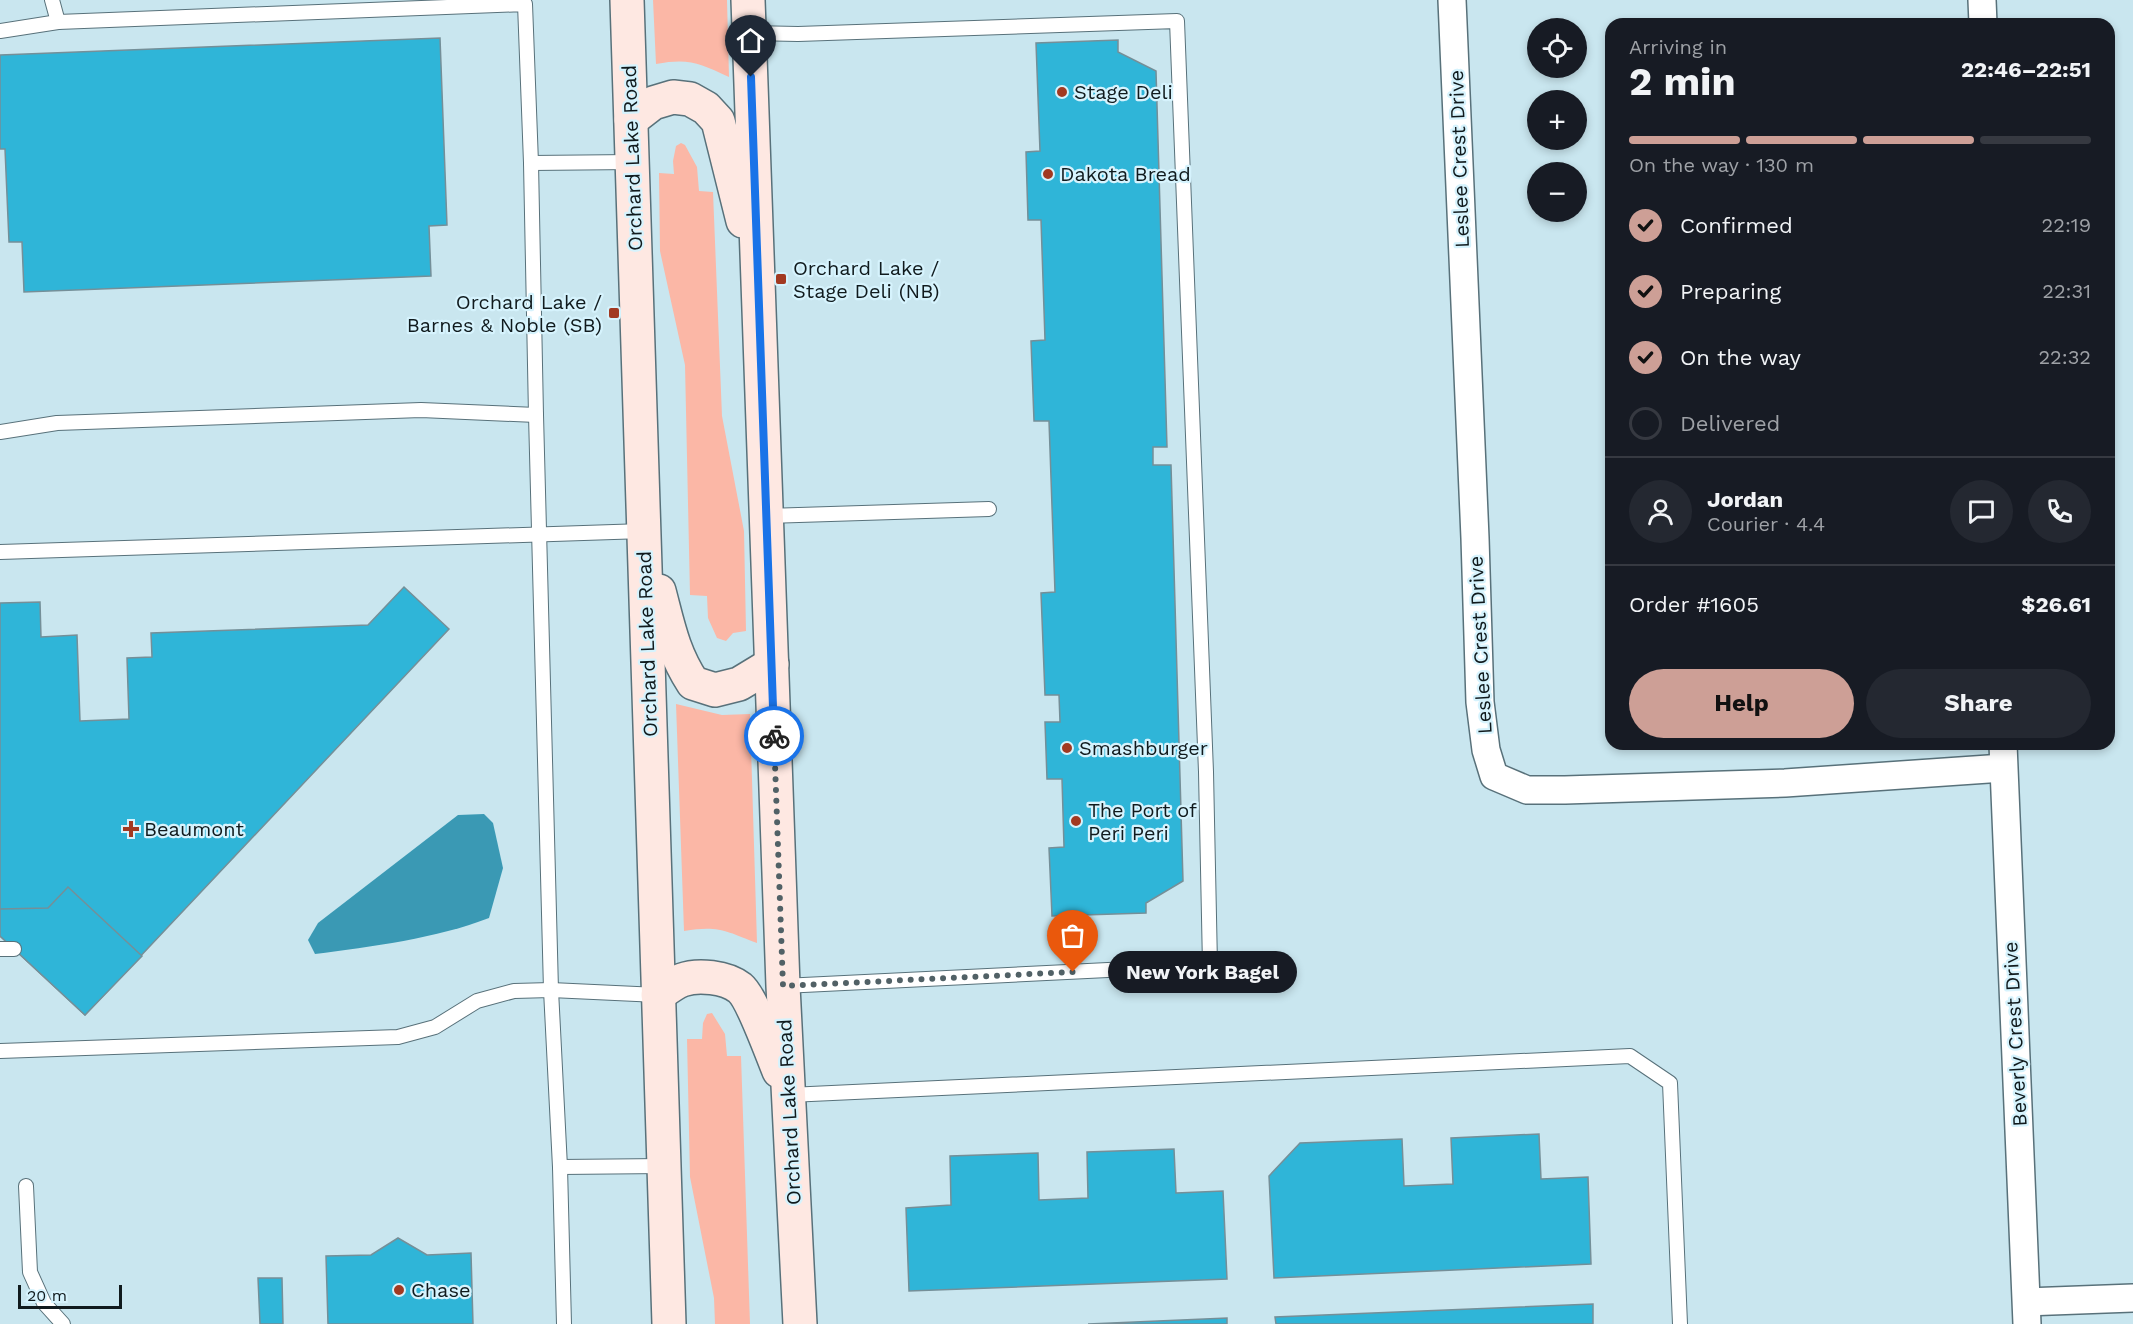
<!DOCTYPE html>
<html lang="en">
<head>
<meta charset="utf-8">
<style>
	:root { --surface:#171b24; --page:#242831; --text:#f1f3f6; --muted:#9ea1a6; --line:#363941; --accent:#cd9f96 }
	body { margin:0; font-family:"Work Sans",sans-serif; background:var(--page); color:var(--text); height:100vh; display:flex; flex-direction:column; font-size:22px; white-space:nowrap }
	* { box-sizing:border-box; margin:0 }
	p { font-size:20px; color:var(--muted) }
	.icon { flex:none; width:33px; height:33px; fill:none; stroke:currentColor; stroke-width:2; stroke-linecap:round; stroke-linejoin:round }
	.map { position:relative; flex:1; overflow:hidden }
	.details { position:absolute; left:1605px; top:18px; width:510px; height:732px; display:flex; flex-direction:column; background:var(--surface); border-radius:18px; box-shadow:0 3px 9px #0003 }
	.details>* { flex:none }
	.buttons { position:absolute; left:1527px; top:18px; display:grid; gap:12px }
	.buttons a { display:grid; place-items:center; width:60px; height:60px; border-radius:50%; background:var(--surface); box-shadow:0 3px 9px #0003; font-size:30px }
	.scale { position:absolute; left:18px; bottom:15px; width:104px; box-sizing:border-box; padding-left:6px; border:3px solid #101a1d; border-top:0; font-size:16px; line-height:21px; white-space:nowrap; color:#101a1d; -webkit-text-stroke:4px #d6f3fd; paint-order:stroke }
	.pin { position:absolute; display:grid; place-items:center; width:51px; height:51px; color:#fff; margin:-62px -26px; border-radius:50% 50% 50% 0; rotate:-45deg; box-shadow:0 0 6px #0007 }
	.pin .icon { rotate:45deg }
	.courier { position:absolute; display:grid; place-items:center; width:60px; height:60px; margin:-30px; border:4px solid #1a73e8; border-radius:50%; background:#fff; color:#222; box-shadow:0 2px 8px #0007 }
	.bubble { position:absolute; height:42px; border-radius:21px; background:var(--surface); box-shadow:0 3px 9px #0003; font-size:20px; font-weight:700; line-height:42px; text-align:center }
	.summary em { font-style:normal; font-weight:700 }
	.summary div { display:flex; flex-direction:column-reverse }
	.summary { display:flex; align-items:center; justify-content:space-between; height:102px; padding:0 24px }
	h1 { font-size:39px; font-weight:700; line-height:45px }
	.bar { display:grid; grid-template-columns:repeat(4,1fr); gap:9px 6px; align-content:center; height:72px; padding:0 24px }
	.bar i { height:8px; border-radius:4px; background:var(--line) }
	.bar .on { background:var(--accent) }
	.bar p { grid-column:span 4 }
	.line { display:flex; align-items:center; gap:15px; padding:0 24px; border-top:2px solid var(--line) }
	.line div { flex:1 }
	.round { display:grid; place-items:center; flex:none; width:63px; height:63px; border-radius:32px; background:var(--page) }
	ol { padding:0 24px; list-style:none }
	li { display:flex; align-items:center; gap:18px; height:66px }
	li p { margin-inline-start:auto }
	li .icon { padding:6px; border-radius:50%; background:var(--accent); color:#111; stroke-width:4 }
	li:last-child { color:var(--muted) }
	li i { width:33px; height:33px; border:3px solid var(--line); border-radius:50% }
	.button { display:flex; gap:12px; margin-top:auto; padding:12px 24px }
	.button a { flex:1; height:69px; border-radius:36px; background:var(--accent); color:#111; font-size:24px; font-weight:700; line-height:69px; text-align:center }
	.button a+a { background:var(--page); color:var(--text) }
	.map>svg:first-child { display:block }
	.green { fill:#fbb7a6 }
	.water { fill:#3a99b4 }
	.building { fill:#2fb5d8; stroke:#758f98; stroke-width:1.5 }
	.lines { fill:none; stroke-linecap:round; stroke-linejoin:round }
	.lane-casing { stroke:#58717a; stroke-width:16 }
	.street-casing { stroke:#58717a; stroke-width:30 }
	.secondary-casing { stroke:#58717a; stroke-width:36 }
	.lane { stroke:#fff; stroke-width:14 }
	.street { stroke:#fff; stroke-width:27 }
	.secondary { stroke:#fee8e2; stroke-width:33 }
	.done { stroke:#516166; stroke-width:6; stroke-dasharray:0 10.8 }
	.route { stroke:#1a73e8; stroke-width:8 }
	.poi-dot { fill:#a23921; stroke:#d6f3fd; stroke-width:2 }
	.labels { text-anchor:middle; stroke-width:4.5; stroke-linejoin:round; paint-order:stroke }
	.poi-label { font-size:20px; fill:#101a1d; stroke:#d6f3fd; text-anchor:start }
	.street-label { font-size:20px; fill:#101a1d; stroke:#d6f3fd }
</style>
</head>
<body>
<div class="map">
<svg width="2133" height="1324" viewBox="0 0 2133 1324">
	<rect width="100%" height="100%" fill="#c9e6ef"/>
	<g class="green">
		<path d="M653,0H727L729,77C699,63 689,58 656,64Z"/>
		<polygon points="681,143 685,145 697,167 699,191 713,192 722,416 744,531 746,631 733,633 726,641 717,638 708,618 707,596 690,595 685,365 660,251 659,173 674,174 673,161 676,146"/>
		<path d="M676,704L722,715L750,714L757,943C726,931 718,925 684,931Z"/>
		<polygon points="712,1013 725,1034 727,1056 741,1056 750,1324 715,1324 714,1298 690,1177 687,1039 702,1039 703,1023 707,1014"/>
	</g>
	<path class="water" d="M484,814L493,823L503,868L489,918C438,938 370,947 315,954L308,940L318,923L458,815Z"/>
	<g class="building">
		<polygon points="440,38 447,225 429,226 431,276 24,292 22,242 9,242 5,149 0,149 0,55"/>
		<polygon points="1118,40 1118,52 1156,71 1167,447 1153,447 1153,465 1171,465 1183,881 1146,903 1146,913 1052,916 1049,848 1064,847 1062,779 1047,779 1045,722 1060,722 1059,695 1045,695 1041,593 1055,592 1049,421 1034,421 1031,341 1045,340 1041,220 1028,220 1026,152 1040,151 1036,43"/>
		<polygon points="404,587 449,629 85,1015 0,936 0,603 40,602 41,637 77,635 80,721 129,719 127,658 152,657 151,633 368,625"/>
		<polygon points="68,887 142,956 85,1015 0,936 0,909 48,908"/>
		<polygon points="1539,1134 1541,1179 1588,1177 1591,1264 1274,1278 1269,1176 1300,1143 1402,1139 1404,1186 1453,1184 1451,1138"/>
		<polygon points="1174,1149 1176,1193 1223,1191 1227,1279 909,1291 906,1208 951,1205 950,1156 1038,1153 1039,1200 1088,1198 1087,1152"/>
		<polygon points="398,1238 427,1255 471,1253 473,1324 328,1324 326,1256 371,1255"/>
		<polygon points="258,1278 282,1278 283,1324 260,1324"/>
		<polygon points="1593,1304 1593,1324 1276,1324 1275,1317"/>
		<polygon points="1227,1318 1227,1324 1088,1324"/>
	</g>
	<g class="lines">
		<g class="lane-casing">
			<g id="lane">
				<polyline points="58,22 525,4 531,163 536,415 551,990 560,1167 564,1324"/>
				<polyline points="0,31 58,22 52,0"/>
				<polyline points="749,33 798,34 1177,21 1206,772 1210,965 783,986"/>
				<polyline points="531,163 633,162"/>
				<polyline points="0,432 57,423 421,410 536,415"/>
				<polyline points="767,516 989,509"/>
				<polyline points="0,552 644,531"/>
				<polyline points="0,949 14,949"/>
				<polyline points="0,1051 398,1037 435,1027 477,1001 514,991 551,990 658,995"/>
				<polyline points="789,1095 1630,1056 1670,1083 1680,1324"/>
				<polyline points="560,1167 664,1166"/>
				<polyline points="26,1186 30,1272 44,1303 63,1324"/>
			</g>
		</g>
		<g class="street-casing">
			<g id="street">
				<polyline points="1452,0 1475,538 1480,702 1486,750 1494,776 1527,790 1565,790 1785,783 2003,768"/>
				<polyline points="1982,0 1983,24"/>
				<polyline points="2003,744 2027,1324"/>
				<polyline points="2027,1302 2133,1298"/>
			</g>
		</g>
		<g class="secondary-casing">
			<g id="secondary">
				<polyline points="627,0 669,1324"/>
				<polyline points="748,0 783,986 800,1324"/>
				<polyline points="631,120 653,103 673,97 690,99 706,108 718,121 743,221"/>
				<path d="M659,591C668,625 673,653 693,683L715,690L739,684L772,664"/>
				<path d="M658,995C665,990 674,983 682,980C698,974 726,977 740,988C752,998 772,1054 779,1071"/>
			</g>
		</g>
		<use href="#lane" class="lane"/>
		<use href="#street" class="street"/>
		<use href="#secondary" class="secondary"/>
	</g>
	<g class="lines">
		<polyline class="done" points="774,736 783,986 1073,972"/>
		<polyline class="route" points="751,77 774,736"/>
	</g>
	<g class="poi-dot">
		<circle cx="1062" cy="92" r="6"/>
		<circle cx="1048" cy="174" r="6"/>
		<rect x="775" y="273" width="12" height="12" rx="3"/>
		<rect x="608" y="307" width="12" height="12" rx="3"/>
		<circle cx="1067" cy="748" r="6"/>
		<circle cx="1076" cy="821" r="6"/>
		<path d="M128 820h6v6h6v6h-6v6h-6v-6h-6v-6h6z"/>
		<circle cx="399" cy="1290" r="6"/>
	</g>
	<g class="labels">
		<g class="poi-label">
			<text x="1074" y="99">Stage Deli</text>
			<text x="1060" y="181">Dakota Bread</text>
			<text x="793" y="275">Orchard Lake /<tspan x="793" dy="23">Stage Deli (NB)</tspan></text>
			<text x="602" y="309" text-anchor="end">Orchard Lake /<tspan x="602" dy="23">Barnes &amp; Noble (SB)</tspan></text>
			<text x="1079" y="755">Smashburger</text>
			<text x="1088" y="817">The Port of<tspan x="1088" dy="23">Peri Peri</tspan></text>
			<text x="144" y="836">Beaumont</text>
			<text x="411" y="1297">Chase</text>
		</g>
		<g class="street-label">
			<text transform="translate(632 158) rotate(-92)" y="7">Orchard Lake Road</text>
			<text transform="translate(1459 159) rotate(-92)" y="7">Leslee Crest Drive</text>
			<text transform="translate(647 644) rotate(-92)" y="7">Orchard Lake Road</text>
			<text transform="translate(1480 645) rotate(-93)" y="7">Leslee Crest Drive</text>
			<text transform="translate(2015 1034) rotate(-93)" y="7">Beverly Crest Drive</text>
			<text transform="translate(789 1112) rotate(-93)" y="7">Orchard Lake Road</text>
		</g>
	</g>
</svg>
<div class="buttons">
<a><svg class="icon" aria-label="locate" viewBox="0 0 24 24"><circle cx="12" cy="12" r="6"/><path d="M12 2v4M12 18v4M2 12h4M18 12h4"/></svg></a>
<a>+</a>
<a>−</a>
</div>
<div class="scale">20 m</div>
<div class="pin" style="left:1073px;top:972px;background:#ea580c"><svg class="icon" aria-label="bag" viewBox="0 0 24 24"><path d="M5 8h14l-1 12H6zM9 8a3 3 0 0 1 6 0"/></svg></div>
<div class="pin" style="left:751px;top:77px;background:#1f2937"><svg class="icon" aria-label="home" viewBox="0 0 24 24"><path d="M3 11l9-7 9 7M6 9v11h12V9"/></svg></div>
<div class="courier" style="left:774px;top:736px"><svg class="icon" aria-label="bike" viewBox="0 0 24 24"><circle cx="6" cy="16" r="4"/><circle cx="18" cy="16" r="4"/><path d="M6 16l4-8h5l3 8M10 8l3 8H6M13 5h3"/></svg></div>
<div class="bubble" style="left:1108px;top:951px;width:189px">New York Bagel</div>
<section class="details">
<div class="summary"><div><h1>2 min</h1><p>Arriving in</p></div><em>22:46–22:51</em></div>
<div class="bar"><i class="on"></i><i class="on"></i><i class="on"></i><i></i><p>On the way · 130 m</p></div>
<ol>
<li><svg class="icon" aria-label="check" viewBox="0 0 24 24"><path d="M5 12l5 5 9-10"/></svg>Confirmed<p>22:19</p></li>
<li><svg class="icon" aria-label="check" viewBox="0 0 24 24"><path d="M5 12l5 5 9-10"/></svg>Preparing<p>22:31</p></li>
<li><svg class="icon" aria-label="check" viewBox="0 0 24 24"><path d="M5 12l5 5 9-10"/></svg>On the way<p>22:32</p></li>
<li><i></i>Delivered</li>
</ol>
<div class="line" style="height:108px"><a class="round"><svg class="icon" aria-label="person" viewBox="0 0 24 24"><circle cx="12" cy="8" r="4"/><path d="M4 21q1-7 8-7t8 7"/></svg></a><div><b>Jordan</b><p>Courier · 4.4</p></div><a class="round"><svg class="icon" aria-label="chat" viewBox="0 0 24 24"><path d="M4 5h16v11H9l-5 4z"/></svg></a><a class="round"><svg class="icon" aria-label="phone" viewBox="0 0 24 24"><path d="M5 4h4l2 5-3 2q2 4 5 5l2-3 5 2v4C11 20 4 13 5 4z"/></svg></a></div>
<div class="line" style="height:78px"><div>Order #1605</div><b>$26.61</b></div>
<div class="button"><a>Help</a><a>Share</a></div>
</section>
</div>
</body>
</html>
